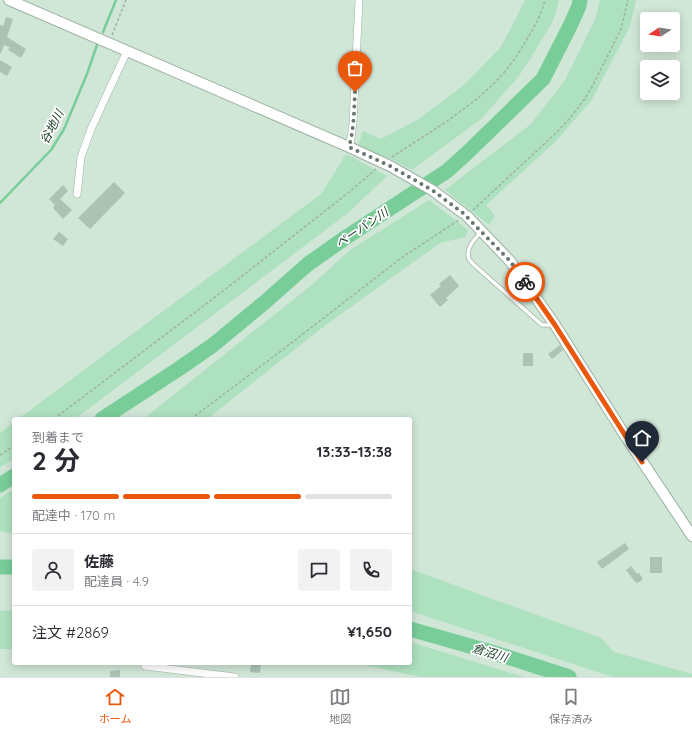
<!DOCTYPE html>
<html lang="ja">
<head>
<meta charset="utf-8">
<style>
	:root { --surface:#fff; --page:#f2f2f3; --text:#2b2b33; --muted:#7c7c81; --line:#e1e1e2; --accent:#ea580c }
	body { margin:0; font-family:Quicksand,"Noto Sans JP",sans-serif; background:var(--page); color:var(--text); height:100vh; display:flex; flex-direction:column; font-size:15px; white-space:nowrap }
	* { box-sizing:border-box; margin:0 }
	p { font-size:13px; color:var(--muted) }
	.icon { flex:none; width:22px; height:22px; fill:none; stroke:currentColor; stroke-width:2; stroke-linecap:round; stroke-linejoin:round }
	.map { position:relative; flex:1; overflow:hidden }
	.drawer { position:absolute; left:12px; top:417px; width:400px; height:248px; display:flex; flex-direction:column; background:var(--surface); border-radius:4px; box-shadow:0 2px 10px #0003 }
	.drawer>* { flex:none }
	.needle { width:26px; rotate:258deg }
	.fabs { position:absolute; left:640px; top:12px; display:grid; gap:8px }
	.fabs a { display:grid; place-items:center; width:40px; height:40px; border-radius:4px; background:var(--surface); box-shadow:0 2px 10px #0003; font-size:20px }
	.pin { position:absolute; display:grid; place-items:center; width:34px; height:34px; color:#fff; margin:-41px -17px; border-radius:50% 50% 50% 0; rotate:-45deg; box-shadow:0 0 4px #0007 }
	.pin .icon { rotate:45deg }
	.courier { position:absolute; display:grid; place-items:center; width:40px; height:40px; margin:-20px; border:3px solid #ea580c; border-radius:50%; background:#fff; color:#222; box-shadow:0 1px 5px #0007 }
	.headline em { font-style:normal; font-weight:700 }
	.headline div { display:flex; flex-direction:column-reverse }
	.headline { display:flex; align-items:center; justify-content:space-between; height:68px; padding:0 20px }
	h1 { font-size:26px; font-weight:700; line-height:30px }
	.bar { display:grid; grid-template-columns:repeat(4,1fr); gap:6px 4px; align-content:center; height:48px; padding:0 20px }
	.bar i { height:5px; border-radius:3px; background:var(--line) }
	.bar .on { background:var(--accent) }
	.bar p { grid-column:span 4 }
	.line { display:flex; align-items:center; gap:10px; padding:0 20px; border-top:1px solid var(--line) }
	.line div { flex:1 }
	.round { display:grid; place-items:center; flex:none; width:42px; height:42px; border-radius:4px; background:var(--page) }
	.tab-bar { display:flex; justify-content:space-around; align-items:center; height:56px; border-top:1px solid var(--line); background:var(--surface); font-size:11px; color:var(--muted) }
	.tab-bar a { display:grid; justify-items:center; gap:2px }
	.tab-bar .on { color:var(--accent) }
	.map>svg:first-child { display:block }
	.green { fill:#aee1bf }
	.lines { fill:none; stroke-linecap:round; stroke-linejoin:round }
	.stream { stroke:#79cd98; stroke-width:2.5 }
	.river { stroke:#79cd98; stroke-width:15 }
	.building { fill:#acc2b3 }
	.lane-casing { stroke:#9db2a3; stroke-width:5 }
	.street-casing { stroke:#9db2a3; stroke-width:8 }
	.secondary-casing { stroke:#9db2a3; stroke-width:12 }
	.path { stroke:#a0b2a6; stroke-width:1.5; stroke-dasharray:3 2; stroke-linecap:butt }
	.lane { stroke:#fff; stroke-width:3.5 }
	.street { stroke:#fff; stroke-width:7 }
	.secondary { stroke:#fff; stroke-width:10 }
	.done { stroke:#69776e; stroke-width:4; stroke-dasharray:0 7.2 }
	.route { stroke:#ea580c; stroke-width:5 }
	.labels { text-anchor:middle; stroke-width:3.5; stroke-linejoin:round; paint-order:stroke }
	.water-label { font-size:12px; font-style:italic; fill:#123722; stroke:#fff }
</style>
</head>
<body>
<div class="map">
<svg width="692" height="677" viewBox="0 0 692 677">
	<rect width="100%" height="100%" fill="#d0e6d7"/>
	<g class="green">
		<polygon points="525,0 559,0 554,19 534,53 519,76 481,119 412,170 393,160 358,146 363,131 381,139 419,119 465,84 501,47"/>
		<polygon points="600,0 636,0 630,26 591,101 555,142 486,205 495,216 489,225 445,190 531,124 565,80 596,17"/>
		<polygon points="346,154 387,176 348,213 75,419 18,419 321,194"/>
		<polygon points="429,200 468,230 465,237 440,243 327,324 207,419 141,419 147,416 313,284 350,250"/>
		<polygon points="14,422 14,459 0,467 0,433"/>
		<polygon points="14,489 14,534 0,531 0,498"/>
		<polygon points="410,569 601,638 614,652 692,674 692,677 613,677 410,611"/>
		<polygon points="14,610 14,649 0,649 0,611"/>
		<polygon points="410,642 524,677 421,677 354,663 410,663"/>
	</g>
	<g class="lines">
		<g class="stream">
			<polyline points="103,32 116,0"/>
			<polyline points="0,203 51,150 64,129 87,74 97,45"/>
		</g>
		<g class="river">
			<polyline points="102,419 180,368 213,345 265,302 308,264 345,238 447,171 467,153 543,79 570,26 579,6 580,0"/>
			<polyline points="0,485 14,476"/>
			<polyline points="0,567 14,567"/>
			<polyline points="410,629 498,654 569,677"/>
		</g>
	</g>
	<g class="building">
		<polygon points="6,17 13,19 7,37 26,49 21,58 8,50 10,47 4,45 1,53 0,53 0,25 3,26"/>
		<polygon points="0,60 12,67 7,76 0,72"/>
		<polygon points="114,182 125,193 90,229 78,218"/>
		<polygon points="63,185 68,191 60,199 72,210 63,219 53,208 55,205 49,199"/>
		<polygon points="59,232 68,239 63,246 53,239"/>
		<polygon points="450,275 459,286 446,298 448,300 440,307 430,295 441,286 439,284"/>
		<polygon points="560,345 563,350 552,359 548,354"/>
		<rect x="523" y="353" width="10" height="13"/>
		<polygon points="625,543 629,549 602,569 597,562"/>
		<rect x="650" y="557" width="12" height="16"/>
		<polygon points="631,566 637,574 639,573 643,579 638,583 637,582 636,583 626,570"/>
		<polygon points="251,663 261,663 260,673 250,672"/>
		<polygon points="120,670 120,677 110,677 110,671"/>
	</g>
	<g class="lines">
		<g class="lane-casing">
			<path id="lane" d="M481,232C475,239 465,248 469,259C470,261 472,262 473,264L542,325H552"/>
		</g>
		<g class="street-casing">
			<g id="street">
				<polyline points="349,147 351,138 353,123 359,0"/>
				<polyline points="77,194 81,157 91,129 127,51"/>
				<polyline points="145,666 235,677"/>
			</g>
		</g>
		<g class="secondary-casing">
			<g id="secondary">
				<polyline points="9,0 349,147 390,166 432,190 463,213"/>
				<polyline points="467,216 510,261 555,325 626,437 692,536"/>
			</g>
		</g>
		<g class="path">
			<polyline points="112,35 126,0"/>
			<path d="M392,157C424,136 458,116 487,90C503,76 517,57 527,39C535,27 541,14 545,0"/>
			<polyline points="473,210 556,133 570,118 584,100 593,85 621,29 628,0"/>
			<polyline points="54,419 223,291 348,193 376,169"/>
			<polyline points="191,419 273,357 404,256 459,220"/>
			<polyline points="0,455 14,446"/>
		</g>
		<use href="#lane" class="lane"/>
		<use href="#street" class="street"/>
		<use href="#secondary" class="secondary"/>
	</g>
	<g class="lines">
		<path class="done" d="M355,92C354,111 354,129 349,147L390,166L432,190L463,213L510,261L525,282"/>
		<polyline class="route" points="525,282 555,325 642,462"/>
	</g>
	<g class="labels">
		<g class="water-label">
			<text transform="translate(52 127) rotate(-62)" y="4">谷地川</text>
			<text transform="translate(362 228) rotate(-34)" y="4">ペーパン川</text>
			<text transform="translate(490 653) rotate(17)" y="4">倉沼川</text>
		</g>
	</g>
</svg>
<div class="fabs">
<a><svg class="needle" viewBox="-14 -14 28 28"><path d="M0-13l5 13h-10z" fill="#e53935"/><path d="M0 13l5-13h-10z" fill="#7c7c81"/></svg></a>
<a><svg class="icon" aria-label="layers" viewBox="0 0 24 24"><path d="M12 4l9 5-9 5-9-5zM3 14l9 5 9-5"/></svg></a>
</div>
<div class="pin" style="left:355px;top:92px;background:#ea580c"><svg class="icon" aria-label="bag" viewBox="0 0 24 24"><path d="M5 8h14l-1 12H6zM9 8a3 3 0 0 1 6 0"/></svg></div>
<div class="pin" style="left:642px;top:462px;background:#1f2937"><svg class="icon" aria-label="home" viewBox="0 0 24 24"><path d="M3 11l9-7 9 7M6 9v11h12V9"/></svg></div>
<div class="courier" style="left:525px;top:282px"><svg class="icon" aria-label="bike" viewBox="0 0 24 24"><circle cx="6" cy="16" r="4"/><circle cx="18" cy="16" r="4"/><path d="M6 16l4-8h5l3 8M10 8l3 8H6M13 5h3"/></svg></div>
<section class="drawer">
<div class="headline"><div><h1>2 分</h1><p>到着まで</p></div><em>13:33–13:38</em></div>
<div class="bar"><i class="on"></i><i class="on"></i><i class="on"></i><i></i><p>配達中 · 170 m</p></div>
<div class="line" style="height:72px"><a class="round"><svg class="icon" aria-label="person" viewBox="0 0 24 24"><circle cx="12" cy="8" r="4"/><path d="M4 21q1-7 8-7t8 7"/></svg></a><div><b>佐藤</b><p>配達員 · 4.9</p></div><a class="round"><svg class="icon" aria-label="chat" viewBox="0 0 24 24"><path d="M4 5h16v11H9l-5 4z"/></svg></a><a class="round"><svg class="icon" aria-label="phone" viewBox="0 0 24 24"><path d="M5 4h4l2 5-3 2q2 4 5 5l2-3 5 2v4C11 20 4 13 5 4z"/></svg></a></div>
<div class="line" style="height:52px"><div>注文 #2869</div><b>¥1,650</b></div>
</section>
</div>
<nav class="tab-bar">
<a class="on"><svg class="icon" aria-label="home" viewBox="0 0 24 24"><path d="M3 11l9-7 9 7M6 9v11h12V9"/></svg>ホーム</a>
<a><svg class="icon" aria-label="map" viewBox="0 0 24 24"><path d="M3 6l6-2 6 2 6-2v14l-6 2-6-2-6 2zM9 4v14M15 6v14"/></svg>地図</a>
<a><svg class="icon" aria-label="saved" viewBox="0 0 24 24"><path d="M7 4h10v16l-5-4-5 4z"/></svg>保存済み</a>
</nav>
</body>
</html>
